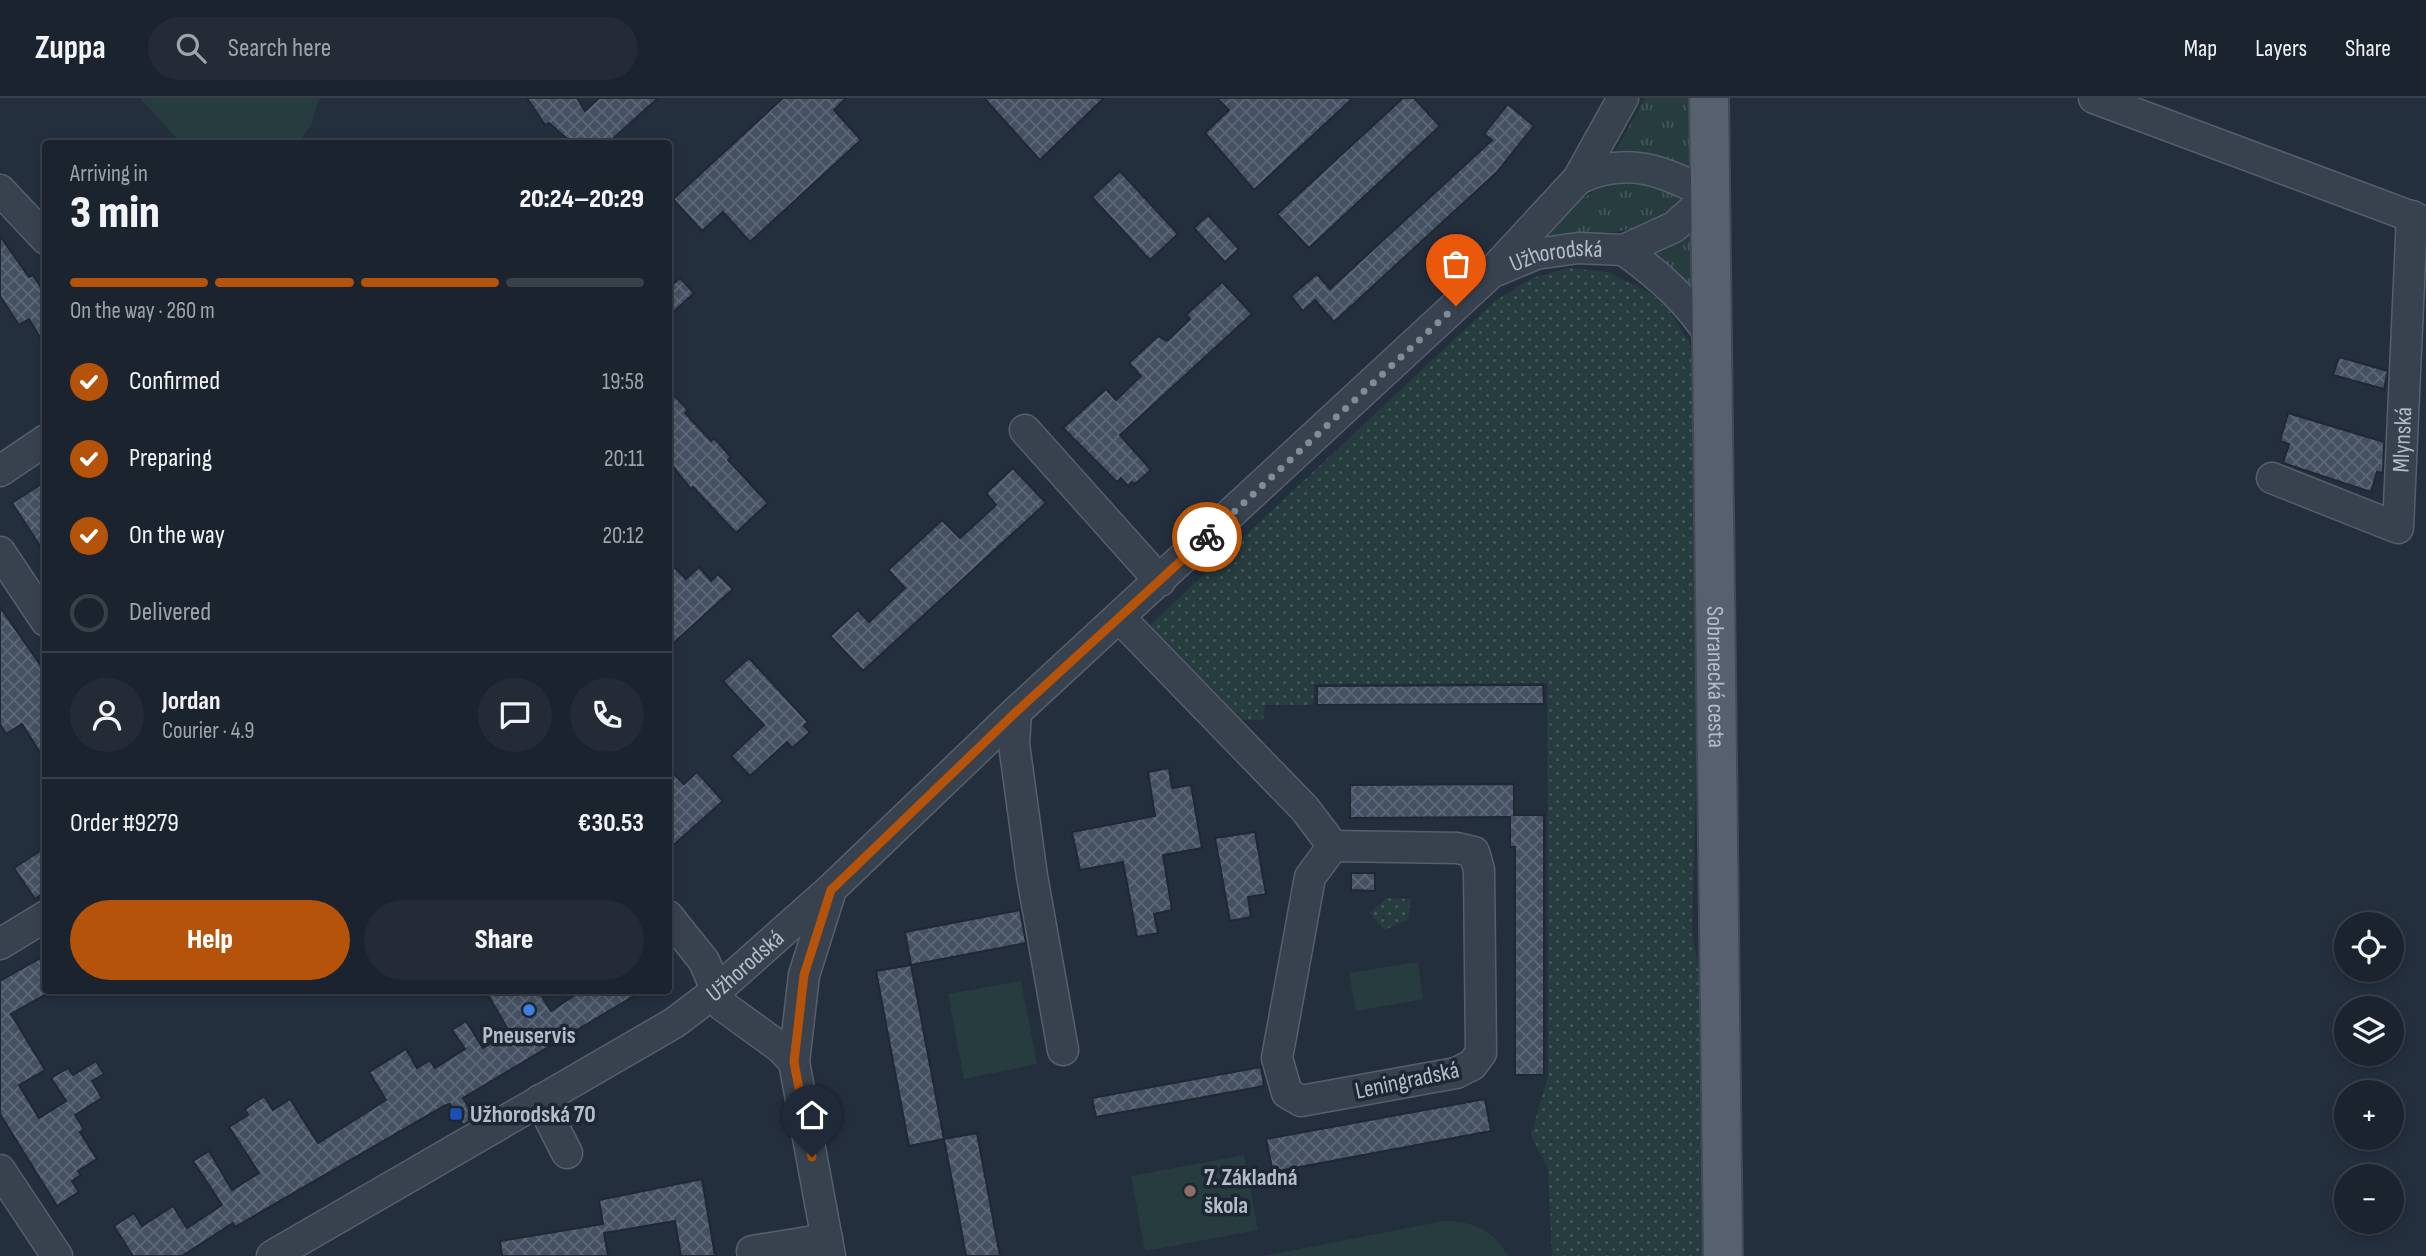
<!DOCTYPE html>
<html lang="en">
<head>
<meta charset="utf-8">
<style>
	:root { --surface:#1b232e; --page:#242b36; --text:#f1f3f6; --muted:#a0a4aa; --line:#39404a; --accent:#b45309 }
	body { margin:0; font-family:"Sofia Sans Condensed",sans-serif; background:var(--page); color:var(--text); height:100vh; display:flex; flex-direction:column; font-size:26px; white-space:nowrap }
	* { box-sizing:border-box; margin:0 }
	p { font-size:23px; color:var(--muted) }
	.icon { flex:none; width:38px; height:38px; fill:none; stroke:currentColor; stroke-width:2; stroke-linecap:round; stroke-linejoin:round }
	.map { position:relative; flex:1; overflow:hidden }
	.sheet { position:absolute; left:42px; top:42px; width:630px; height:854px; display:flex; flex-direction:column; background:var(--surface); border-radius:7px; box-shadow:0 4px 10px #0003,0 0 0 2px var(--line) }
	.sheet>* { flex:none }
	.buttons { position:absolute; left:2334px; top:814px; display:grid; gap:14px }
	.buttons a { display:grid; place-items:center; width:70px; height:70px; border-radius:50%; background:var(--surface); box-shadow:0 4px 10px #0003,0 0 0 2px var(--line); font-size:35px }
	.pin { position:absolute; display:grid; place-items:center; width:60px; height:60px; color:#fff; margin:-72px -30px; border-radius:50% 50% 50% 0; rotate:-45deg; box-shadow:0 0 7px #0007 }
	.pin .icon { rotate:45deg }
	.courier { position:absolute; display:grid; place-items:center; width:70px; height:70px; margin:-35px; border:5px solid #b45309; border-radius:50%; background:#fff; color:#222; box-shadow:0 2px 9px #0007 }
	.head em { font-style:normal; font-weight:800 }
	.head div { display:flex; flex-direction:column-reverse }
	.head { display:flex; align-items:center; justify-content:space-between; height:119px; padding:0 28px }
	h1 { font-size:46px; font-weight:800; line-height:52px }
	.bar { display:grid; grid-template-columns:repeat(4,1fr); gap:10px 7px; align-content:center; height:84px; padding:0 28px }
	.bar i { height:9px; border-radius:5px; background:var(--line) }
	.bar .active { background:var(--accent) }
	.bar p { grid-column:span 4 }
	.line { display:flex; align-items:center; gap:18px; padding:0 28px; border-top:2px solid var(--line) }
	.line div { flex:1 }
	.round { display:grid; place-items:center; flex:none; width:74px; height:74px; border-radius:37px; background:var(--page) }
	ol { padding:0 28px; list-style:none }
	li { display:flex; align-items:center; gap:21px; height:77px }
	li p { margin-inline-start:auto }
	li .icon { padding:7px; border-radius:50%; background:var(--accent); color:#fff; stroke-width:4 }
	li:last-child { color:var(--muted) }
	li i { width:38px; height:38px; border:4px solid var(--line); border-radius:50% }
	.cta { display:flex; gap:14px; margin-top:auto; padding:14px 28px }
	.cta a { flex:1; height:80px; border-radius:42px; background:var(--accent); color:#fff; font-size:28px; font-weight:800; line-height:80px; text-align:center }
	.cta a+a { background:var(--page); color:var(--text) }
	header { display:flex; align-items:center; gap:42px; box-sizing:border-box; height:98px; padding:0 35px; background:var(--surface); border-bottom:2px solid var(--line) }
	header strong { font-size:33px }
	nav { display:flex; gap:38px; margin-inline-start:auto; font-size:24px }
	.search { width:490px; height:63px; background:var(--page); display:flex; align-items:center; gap:18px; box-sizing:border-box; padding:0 24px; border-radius:38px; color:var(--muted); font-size:26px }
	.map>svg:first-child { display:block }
	.grass { fill:url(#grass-tufts) }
	.park { fill:url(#park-dots) }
	.pitch { fill:#263c3f }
	.building { fill:url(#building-cross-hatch); stroke:#1f2835; stroke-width:2 }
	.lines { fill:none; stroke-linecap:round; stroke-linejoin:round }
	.minor-casing { stroke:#565f6c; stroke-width:33 }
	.major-casing { stroke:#414a57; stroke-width:42 }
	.minor { stroke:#38414e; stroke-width:30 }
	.major { stroke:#56606e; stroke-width:38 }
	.done { stroke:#828b98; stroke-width:7; stroke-dasharray:0 12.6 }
	.route { stroke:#b45309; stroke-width:9 }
	.shop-dot { fill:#3f7fe0; stroke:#1d2633; stroke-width:2.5 }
	.transit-dot { fill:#1a4fb4; stroke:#1d2633; stroke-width:2.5 }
	.education-dot { fill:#8d6e63; stroke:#1d2633; stroke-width:2.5 }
	.labels { text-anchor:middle; stroke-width:7; stroke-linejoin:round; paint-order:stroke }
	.street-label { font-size:24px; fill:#b4bcc9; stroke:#1d2633 }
	.poi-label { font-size:24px; font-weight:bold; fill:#b4bcc9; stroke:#1d2633; text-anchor:start }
</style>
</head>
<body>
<header>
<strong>Zuppa</strong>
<div class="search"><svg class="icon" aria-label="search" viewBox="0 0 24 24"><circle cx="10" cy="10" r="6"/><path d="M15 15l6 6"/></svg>Search here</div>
<nav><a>Map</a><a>Layers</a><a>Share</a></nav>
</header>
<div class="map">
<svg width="2426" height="1158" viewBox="0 0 2426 1158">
	<defs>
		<pattern id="grass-tufts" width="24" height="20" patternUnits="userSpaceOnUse" patternTransform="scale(1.75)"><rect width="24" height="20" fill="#263c3f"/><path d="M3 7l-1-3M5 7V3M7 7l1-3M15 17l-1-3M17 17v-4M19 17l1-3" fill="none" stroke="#435659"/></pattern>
		<pattern id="park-dots" width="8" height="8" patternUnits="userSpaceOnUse" patternTransform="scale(1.75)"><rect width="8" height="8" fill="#263c3f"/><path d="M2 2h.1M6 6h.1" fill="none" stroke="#435659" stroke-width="1.8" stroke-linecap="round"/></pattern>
		<pattern id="building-cross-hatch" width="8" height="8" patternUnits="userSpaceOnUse" patternTransform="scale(1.75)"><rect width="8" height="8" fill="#455162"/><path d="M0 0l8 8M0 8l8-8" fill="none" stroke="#5d6877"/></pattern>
	</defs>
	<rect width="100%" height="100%" fill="#242f3e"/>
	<g class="grass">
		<polygon points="1645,0 1694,0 1692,74 1615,54"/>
		<polygon points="1616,81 1663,87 1684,105 1647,129 1557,142 1550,140 1551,134 1583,100"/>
		<polygon points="1693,136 1694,194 1650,160 1652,153"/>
	</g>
	<g class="park">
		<polygon points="1568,170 1608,174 1650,195 1670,214 1689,244 1695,285 1697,650 1692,834 1702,890 1704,1158 1552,1158 1548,1071 1531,1037 1548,978 1547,585 1314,586 1313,607 1265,607 1263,622 1239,622 1146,531 1495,203 1532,180"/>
		<polygon points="1387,800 1411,801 1408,822 1384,832 1370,815"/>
	</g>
	<g class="pitch">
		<polygon points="140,0 319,0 311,27 298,46 181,45"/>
		<polygon points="1418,864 1423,901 1356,913 1349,875"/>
		<polygon points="1021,883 1037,966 964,981 948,896"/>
		<polygon points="1244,1057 1258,1132 1145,1153 1131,1078"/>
		<path d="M1444,1123C1473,1123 1493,1132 1508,1158H1263Z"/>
	</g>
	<g class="building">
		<polygon points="527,0 577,0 585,13 599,0 658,0 607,46 573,46 549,25 545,27"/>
		<polygon points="783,0 846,0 834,12 861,42 750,144 723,114 702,133 673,101"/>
		<polygon points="984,0 1104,0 1040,62"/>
		<polygon points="1217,0 1353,0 1254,92 1205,35 1229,12"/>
		<polygon points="1403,0 1414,0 1440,28 1309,150 1277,116"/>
		<polygon points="1508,6 1534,28 1497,74 1334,224 1315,202 1303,213 1291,198 1317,176 1330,191 1492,42 1484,36"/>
		<polygon points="1120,73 1178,136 1150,162 1092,99"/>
		<polygon points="1208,117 1239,151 1225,164 1194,130"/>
		<polygon points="0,138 29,179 33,177 46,197 46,249 29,221 19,227 0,198"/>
		<polygon points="680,180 694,195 668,219 668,190"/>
		<polygon points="1222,184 1252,216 1120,337 1151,372 1135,386 1132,384 1128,388 1121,380 1117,384 1063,330 1106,291 1116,302 1141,278 1129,265 1158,238 1167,243 1190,221 1186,217"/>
		<polygon points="2339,259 2388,273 2384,291 2333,277"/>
		<polygon points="668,291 688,312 685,315 711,343 714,340 731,359 728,362 768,405 736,435 693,389 691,391 668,362"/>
		<polygon points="2288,315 2384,344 2383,375 2377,374 2371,394 2283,365 2289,346 2280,343"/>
		<polygon points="1013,370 1046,405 863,573 830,538 858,512 869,524 905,490 888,472 942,422 960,440 996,407 986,395"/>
		<polygon points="46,383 46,457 12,405"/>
		<polygon points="668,463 686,481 699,469 711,483 718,476 733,491 668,550"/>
		<polygon points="0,509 46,575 46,664 22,626 6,636 0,626"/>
		<polygon points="749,560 808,624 804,628 810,634 792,650 787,644 750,678 731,658 764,627 723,583"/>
		<polygon points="1543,587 1544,606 1317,607 1317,588"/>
		<polygon points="668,670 684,686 697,674 723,703 668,752"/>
		<polygon points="1169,670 1172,690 1191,687 1202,750 1163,757 1172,812 1154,816 1158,835 1137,839 1123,764 1080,772 1072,734 1155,718 1148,674"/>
		<polygon points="1514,686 1514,717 1544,717 1544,977 1515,977 1515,749 1510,749 1510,719 1350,720 1350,687"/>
		<polygon points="1255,734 1266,796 1248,799 1251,819 1230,823 1215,740"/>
		<polygon points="46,749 46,793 35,801 14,770"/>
		<polygon points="1351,775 1375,775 1375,793 1351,792"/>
		<polygon points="1020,812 1026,845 911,867 905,834"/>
		<polygon points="46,857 46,896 11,916 45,972 19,987 39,1020 66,1003 51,980 68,970 73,977 96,963 104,976 92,983 102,1000 75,1017 84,1031 80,1034 97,1061 78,1073 81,1077 72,1083 79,1094 57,1108 0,1016 0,883"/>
		<polygon points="911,867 944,1041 909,1048 876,873"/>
		<polygon points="485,892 538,892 551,913 582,892 644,892 463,1000 475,1020 463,1027 450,1006 444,1008 235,1129 233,1125 182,1158 133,1158 114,1128 134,1115 142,1128 173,1108 187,1130 222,1107 193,1063 209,1053 232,1092 259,1075 229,1029 248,1017 245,1011 264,998 273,1012 290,1001 318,1045 386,1002 369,974 406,951 417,970 430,962 435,970 465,951 452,932 466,923 483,950 509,933"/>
		<polygon points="1261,969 1264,988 1096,1019 1092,1000"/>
		<polygon points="1485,1001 1491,1033 1273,1074 1266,1041"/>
		<polygon points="977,1035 1000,1158 966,1158 961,1130 944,1041"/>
		<polygon points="702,1081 715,1158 681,1158 675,1123 604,1135 608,1158 502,1158 500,1143 603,1126 599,1102"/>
	</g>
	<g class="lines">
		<g class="minor-casing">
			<g id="minor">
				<polyline points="2094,0 2426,124"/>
				<polyline points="0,92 46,141"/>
				<path d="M1624,152C1660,178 1688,203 1712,240"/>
				<path id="s1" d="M1498,172L1536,156L1578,150L1624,152L1674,129L1710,97C1664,73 1627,57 1578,81"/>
				<polyline points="1025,332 1160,483"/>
				<polyline points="0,373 46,342"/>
				<path id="s2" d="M2272,380L2398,430L2412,118"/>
				<polyline points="0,454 46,523"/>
				<polyline points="1120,520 1305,711 1333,748"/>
				<polyline points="1016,614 1014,646 1032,778 1063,952"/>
				<polygon points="1333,748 1457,750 1474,754 1479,772 1481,955 1472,967 1456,975 1301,1003 1287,995 1277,960 1310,779"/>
				<polyline points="830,795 804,877 794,964 830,1158"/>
				<polyline points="668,818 704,863 723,908 781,950 794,964"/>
				<polyline points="0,846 46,818"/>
				<polyline points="540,1002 567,1055"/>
				<polyline points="0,1072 57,1158"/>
				<polyline points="752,1153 827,1141"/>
				<path id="s3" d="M272,1158L674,925L715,894L831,791L1016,614L1491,175L1578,81L1623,0"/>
			</g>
		</g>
		<g class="major-casing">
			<g id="major">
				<path id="s4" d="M1709,0L1723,1158"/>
			</g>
		</g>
		<use href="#minor" class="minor"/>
		<use href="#major" class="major"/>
	</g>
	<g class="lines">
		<polyline class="done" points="1207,439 1456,208"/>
		<polyline class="route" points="812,1059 794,964 804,877 831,792 1016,614 1207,439"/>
	</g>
	<circle class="shop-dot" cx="529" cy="912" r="7"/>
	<rect class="transit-dot" x="449" y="1009" width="14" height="14" rx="3.5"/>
	<circle class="education-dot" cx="1190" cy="1093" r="7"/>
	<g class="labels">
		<g class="street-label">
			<text dy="8" stroke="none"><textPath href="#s1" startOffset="61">Užhorodská</textPath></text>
			<text dy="8" stroke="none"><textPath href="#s2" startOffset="224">Mlynská</textPath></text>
			<text dy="8" stroke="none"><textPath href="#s4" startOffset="579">Sobranecká cesta</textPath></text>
			<text dy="8" stroke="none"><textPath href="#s3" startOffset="556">Užhorodská</textPath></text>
			<text transform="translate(1407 982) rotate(-12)" y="8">Leningradská</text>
		</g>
		<g class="poi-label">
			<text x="529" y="945" text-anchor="middle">Pneuservis</text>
			<text x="470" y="1024">Užhorodská 70</text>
			<text x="1204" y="1087">7. Základná<tspan x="1204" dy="28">škola</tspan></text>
		</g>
	</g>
</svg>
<div class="buttons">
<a><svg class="icon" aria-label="locate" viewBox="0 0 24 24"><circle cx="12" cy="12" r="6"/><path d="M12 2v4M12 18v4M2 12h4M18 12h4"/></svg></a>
<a><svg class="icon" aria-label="layers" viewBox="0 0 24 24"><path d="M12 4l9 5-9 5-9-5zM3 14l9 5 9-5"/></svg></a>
<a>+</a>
<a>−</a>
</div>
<div class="pin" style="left:1456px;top:208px;background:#ea580c"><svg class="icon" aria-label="bag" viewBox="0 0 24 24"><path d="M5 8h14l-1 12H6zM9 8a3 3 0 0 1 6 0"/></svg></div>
<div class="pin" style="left:812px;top:1059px;background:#1f2937"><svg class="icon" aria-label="home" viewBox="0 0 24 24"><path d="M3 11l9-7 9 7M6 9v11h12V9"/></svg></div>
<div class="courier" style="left:1207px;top:439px"><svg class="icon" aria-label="bike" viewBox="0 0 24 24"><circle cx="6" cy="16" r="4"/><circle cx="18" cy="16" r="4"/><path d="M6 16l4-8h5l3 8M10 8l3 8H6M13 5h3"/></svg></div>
<section class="sheet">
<div class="head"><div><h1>3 min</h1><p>Arriving in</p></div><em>20:24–20:29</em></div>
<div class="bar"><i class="active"></i><i class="active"></i><i class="active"></i><i></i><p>On the way · 260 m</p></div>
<ol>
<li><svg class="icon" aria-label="check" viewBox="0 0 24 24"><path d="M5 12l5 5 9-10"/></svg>Confirmed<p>19:58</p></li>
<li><svg class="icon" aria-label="check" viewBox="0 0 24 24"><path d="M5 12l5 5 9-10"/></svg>Preparing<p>20:11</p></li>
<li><svg class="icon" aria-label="check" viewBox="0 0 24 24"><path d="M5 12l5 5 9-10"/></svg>On the way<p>20:12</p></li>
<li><i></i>Delivered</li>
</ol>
<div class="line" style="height:126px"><a class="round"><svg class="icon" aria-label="person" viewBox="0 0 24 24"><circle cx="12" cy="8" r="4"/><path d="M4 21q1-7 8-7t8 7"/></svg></a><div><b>Jordan</b><p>Courier · 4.9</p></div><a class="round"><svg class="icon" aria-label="chat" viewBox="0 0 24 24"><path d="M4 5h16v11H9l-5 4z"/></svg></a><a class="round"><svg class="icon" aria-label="phone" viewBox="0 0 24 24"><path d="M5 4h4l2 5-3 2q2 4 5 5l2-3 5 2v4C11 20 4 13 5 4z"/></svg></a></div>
<div class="line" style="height:91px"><div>Order #9279</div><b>€30.53</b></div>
<div class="cta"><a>Help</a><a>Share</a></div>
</section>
</div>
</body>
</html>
